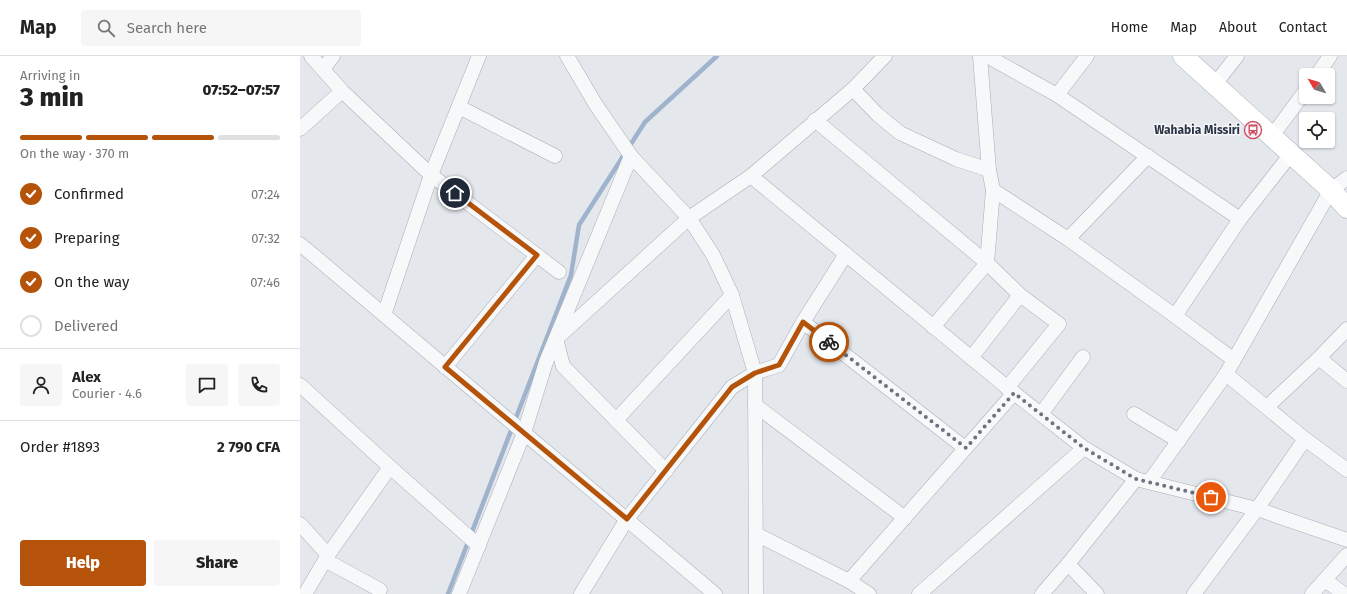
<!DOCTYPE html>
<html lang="en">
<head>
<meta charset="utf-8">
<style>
	:root { --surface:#fff; --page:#f6f6f6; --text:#222; --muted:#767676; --line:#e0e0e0; --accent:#b45309 }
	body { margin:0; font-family:"Fira Sans",sans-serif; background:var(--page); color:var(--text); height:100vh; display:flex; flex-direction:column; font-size:15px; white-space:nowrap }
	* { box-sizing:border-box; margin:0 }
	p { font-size:13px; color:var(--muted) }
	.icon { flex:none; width:22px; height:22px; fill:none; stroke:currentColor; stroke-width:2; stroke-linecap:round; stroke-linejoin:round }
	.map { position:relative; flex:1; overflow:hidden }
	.side { display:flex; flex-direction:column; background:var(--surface); width:300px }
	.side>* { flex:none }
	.needle { width:26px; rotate:308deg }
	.fabs { position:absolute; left:999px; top:12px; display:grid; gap:8px }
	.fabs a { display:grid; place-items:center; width:36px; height:36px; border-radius:4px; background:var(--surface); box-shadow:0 1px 3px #0004; font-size:20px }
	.pin { position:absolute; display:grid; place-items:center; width:34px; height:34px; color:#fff; margin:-17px; border:2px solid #fff; border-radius:50%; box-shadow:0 1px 4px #0007 }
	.courier { position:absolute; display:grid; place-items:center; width:40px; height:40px; margin:-20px; border:3px solid #b45309; border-radius:50%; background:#fff; color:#222; box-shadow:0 1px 5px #0007 }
	.headline em { font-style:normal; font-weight:800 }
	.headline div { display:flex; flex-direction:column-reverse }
	.headline { display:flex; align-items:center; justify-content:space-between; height:68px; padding:0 20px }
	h1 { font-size:26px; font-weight:800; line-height:30px }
	.bar { display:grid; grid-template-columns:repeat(4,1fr); gap:6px 4px; align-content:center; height:48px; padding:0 20px }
	.bar i { height:5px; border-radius:3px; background:var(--line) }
	.bar .active { background:var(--accent) }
	.bar p { grid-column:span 4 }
	.line { display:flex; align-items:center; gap:10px; padding:0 20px; border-top:1px solid var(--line) }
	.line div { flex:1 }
	.round { display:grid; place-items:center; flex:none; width:42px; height:42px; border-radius:4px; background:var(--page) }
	ol { padding:0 20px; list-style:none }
	li { display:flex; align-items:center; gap:12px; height:44px }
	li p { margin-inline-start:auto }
	li .icon { padding:4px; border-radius:50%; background:var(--accent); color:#fff; stroke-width:4 }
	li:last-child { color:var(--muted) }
	li i { width:22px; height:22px; border:2px solid var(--line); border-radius:50% }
	.primary-button { display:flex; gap:8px; margin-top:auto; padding:8px 20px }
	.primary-button a { flex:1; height:46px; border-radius:4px; background:var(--accent); color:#fff; font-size:16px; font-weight:800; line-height:46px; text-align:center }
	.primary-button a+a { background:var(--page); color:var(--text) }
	header { display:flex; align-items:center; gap:24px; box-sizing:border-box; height:56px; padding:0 20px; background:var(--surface); border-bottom:1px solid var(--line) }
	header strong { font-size:19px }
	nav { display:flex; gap:22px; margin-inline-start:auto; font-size:14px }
	.search { width:280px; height:36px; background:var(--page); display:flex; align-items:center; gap:10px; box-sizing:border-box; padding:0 14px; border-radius:4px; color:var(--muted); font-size:15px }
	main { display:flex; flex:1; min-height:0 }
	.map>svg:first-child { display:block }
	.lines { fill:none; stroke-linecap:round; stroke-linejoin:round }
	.stream { stroke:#9fb4cc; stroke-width:4.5 }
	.street-casing { stroke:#a9aeb7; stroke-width:15 }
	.secondary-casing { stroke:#a9aeb7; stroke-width:21 }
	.street { stroke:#f7f8fa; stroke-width:14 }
	.secondary { stroke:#fff; stroke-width:20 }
	.done { stroke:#6c737f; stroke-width:4; stroke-dasharray:0 7.2 }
	.route { stroke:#b45309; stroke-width:5 }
	.labels { text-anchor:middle; stroke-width:3; stroke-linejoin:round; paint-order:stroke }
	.poi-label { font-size:12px; font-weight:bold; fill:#2b3445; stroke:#f4f6f9; text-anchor:end }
</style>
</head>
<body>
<header>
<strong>Map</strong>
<div class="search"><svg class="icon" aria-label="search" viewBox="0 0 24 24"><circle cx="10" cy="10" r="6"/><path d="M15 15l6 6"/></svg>Search here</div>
<nav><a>Home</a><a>Map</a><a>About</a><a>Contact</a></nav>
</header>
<main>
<section class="side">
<div class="headline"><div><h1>3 min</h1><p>Arriving in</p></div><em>07:52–07:57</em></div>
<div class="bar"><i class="active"></i><i class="active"></i><i class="active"></i><i></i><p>On the way · 370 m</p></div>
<ol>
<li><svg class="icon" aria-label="check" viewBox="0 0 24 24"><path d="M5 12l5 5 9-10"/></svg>Confirmed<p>07:24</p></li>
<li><svg class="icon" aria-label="check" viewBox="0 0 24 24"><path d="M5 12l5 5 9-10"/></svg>Preparing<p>07:32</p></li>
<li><svg class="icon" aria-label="check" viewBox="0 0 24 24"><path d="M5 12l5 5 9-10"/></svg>On the way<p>07:46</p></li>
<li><i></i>Delivered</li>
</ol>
<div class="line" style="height:72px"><a class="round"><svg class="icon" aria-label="person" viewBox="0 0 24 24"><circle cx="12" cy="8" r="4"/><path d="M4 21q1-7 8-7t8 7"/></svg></a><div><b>Alex</b><p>Courier · 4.6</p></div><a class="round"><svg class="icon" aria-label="chat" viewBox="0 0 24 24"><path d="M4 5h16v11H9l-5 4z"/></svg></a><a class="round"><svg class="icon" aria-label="phone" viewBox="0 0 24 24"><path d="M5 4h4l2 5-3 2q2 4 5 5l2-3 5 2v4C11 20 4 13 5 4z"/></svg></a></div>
<div class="line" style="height:52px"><div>Order #1893</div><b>2 790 CFA</b></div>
<div class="primary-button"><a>Help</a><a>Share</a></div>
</section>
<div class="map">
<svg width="1047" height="538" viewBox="0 0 1047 538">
	<rect width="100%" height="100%" fill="#e4e7ec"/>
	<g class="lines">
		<polyline class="stream" points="148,538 271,219 279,169 345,66 417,0"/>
		<g class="street-casing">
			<g id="street">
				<polyline points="11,0 42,35 131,119 259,216"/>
				<polyline points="267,0 296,49 331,100 389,162 413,199 432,239 455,317 456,538"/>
				<polyline points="687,0 757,39 940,163"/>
				<polyline points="23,13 33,0"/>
				<polyline points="1017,19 1030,0"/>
				<polyline points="915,28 937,0"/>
				<polyline points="553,33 578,59 600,77 656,103 689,114"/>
				<polyline points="757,39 787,0"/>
				<polyline points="159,51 255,100"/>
				<polyline points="515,64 687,207 720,239 759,268 707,332"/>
				<polyline points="0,73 42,35"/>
				<polyline points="972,80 1006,34"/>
				<polyline points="451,120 714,337 784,392 836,423 957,453 1047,484"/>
				<polyline points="693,134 768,183 875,260 934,304"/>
				<polyline points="768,183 848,100"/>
				<polyline points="0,188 415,538"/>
				<polyline points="84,259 131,119 179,0"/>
				<polyline points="875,260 940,163 991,98"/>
				<polyline points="503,266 665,392"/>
				<polyline points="633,271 687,207 693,134 689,114 680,0"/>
				<polyline points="671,302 720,239"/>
				<polyline points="1019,302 1047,325"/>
				<polyline points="145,311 237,199"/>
				<polyline points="926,318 1005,383 1047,414"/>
				<polyline points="0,329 90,411 179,490"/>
				<polyline points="455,349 605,462"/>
				<polyline points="967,351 1019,302 1047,273"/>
				<polyline points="741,358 783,301"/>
				<polyline points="834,358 879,385"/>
				<polyline points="316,364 432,239"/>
				<polyline points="366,415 263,310 256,283 389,162 451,120 553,33 585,0"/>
				<polyline points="849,426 926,318 1031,134 1047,122"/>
				<polyline points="0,468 28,499"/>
				<polyline points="456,478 549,525 569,538"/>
				<polyline points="25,504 80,534"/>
				<polyline points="768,508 797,538"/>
				<polyline points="1025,524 1044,538"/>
				<polyline points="549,525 714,337"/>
				<polyline points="5,538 28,499 90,411"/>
				<polyline points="159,538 224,377 246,306 331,100"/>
				<polyline points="281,538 327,463 432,331 455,317 479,309 503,266 546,198"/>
				<polyline points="619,538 784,392"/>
				<polyline points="742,538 768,508 836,423"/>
				<polyline points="894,538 957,453 1005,383"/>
				<polyline points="1012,538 1047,499"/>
			</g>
		</g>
		<g class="secondary-casing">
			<polyline id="secondary" points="883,0 1031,134 1047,152"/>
		</g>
		<use href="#street" class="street"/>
		<use href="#secondary" class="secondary"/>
	</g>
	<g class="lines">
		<polyline class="done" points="529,286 666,392 714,337 784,392 836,423 911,441"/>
		<polyline class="route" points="155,137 237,199 145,311 327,463 432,331 455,317 479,309 503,266 529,286"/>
	</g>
	<defs>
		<g id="bus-ring" transform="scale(0.9)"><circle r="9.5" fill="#f4f6f9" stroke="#d1495b" stroke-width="1.5"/><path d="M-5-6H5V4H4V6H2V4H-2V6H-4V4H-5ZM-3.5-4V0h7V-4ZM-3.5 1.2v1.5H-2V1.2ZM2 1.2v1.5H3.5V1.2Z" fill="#d1495b"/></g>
	</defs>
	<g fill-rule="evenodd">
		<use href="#bus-ring" x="953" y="74"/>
	</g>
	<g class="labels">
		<g class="poi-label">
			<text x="940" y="78">Wahabia Missiri</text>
		</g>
	</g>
</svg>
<div class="fabs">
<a><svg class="needle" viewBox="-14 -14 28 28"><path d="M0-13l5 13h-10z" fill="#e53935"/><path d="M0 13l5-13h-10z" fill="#767676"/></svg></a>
<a><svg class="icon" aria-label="locate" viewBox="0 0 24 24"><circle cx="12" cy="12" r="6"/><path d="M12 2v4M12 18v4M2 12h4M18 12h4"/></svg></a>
</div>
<div class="pin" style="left:911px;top:441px;background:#ea580c"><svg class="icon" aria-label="bag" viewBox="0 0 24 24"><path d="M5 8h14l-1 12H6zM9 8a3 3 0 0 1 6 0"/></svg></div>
<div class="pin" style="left:155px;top:137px;background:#1f2937"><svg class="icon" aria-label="home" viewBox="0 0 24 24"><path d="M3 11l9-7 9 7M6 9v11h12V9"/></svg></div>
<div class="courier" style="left:529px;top:286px"><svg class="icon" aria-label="bike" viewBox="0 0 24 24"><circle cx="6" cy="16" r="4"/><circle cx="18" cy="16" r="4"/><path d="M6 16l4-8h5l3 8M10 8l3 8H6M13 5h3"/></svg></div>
</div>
</main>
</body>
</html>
